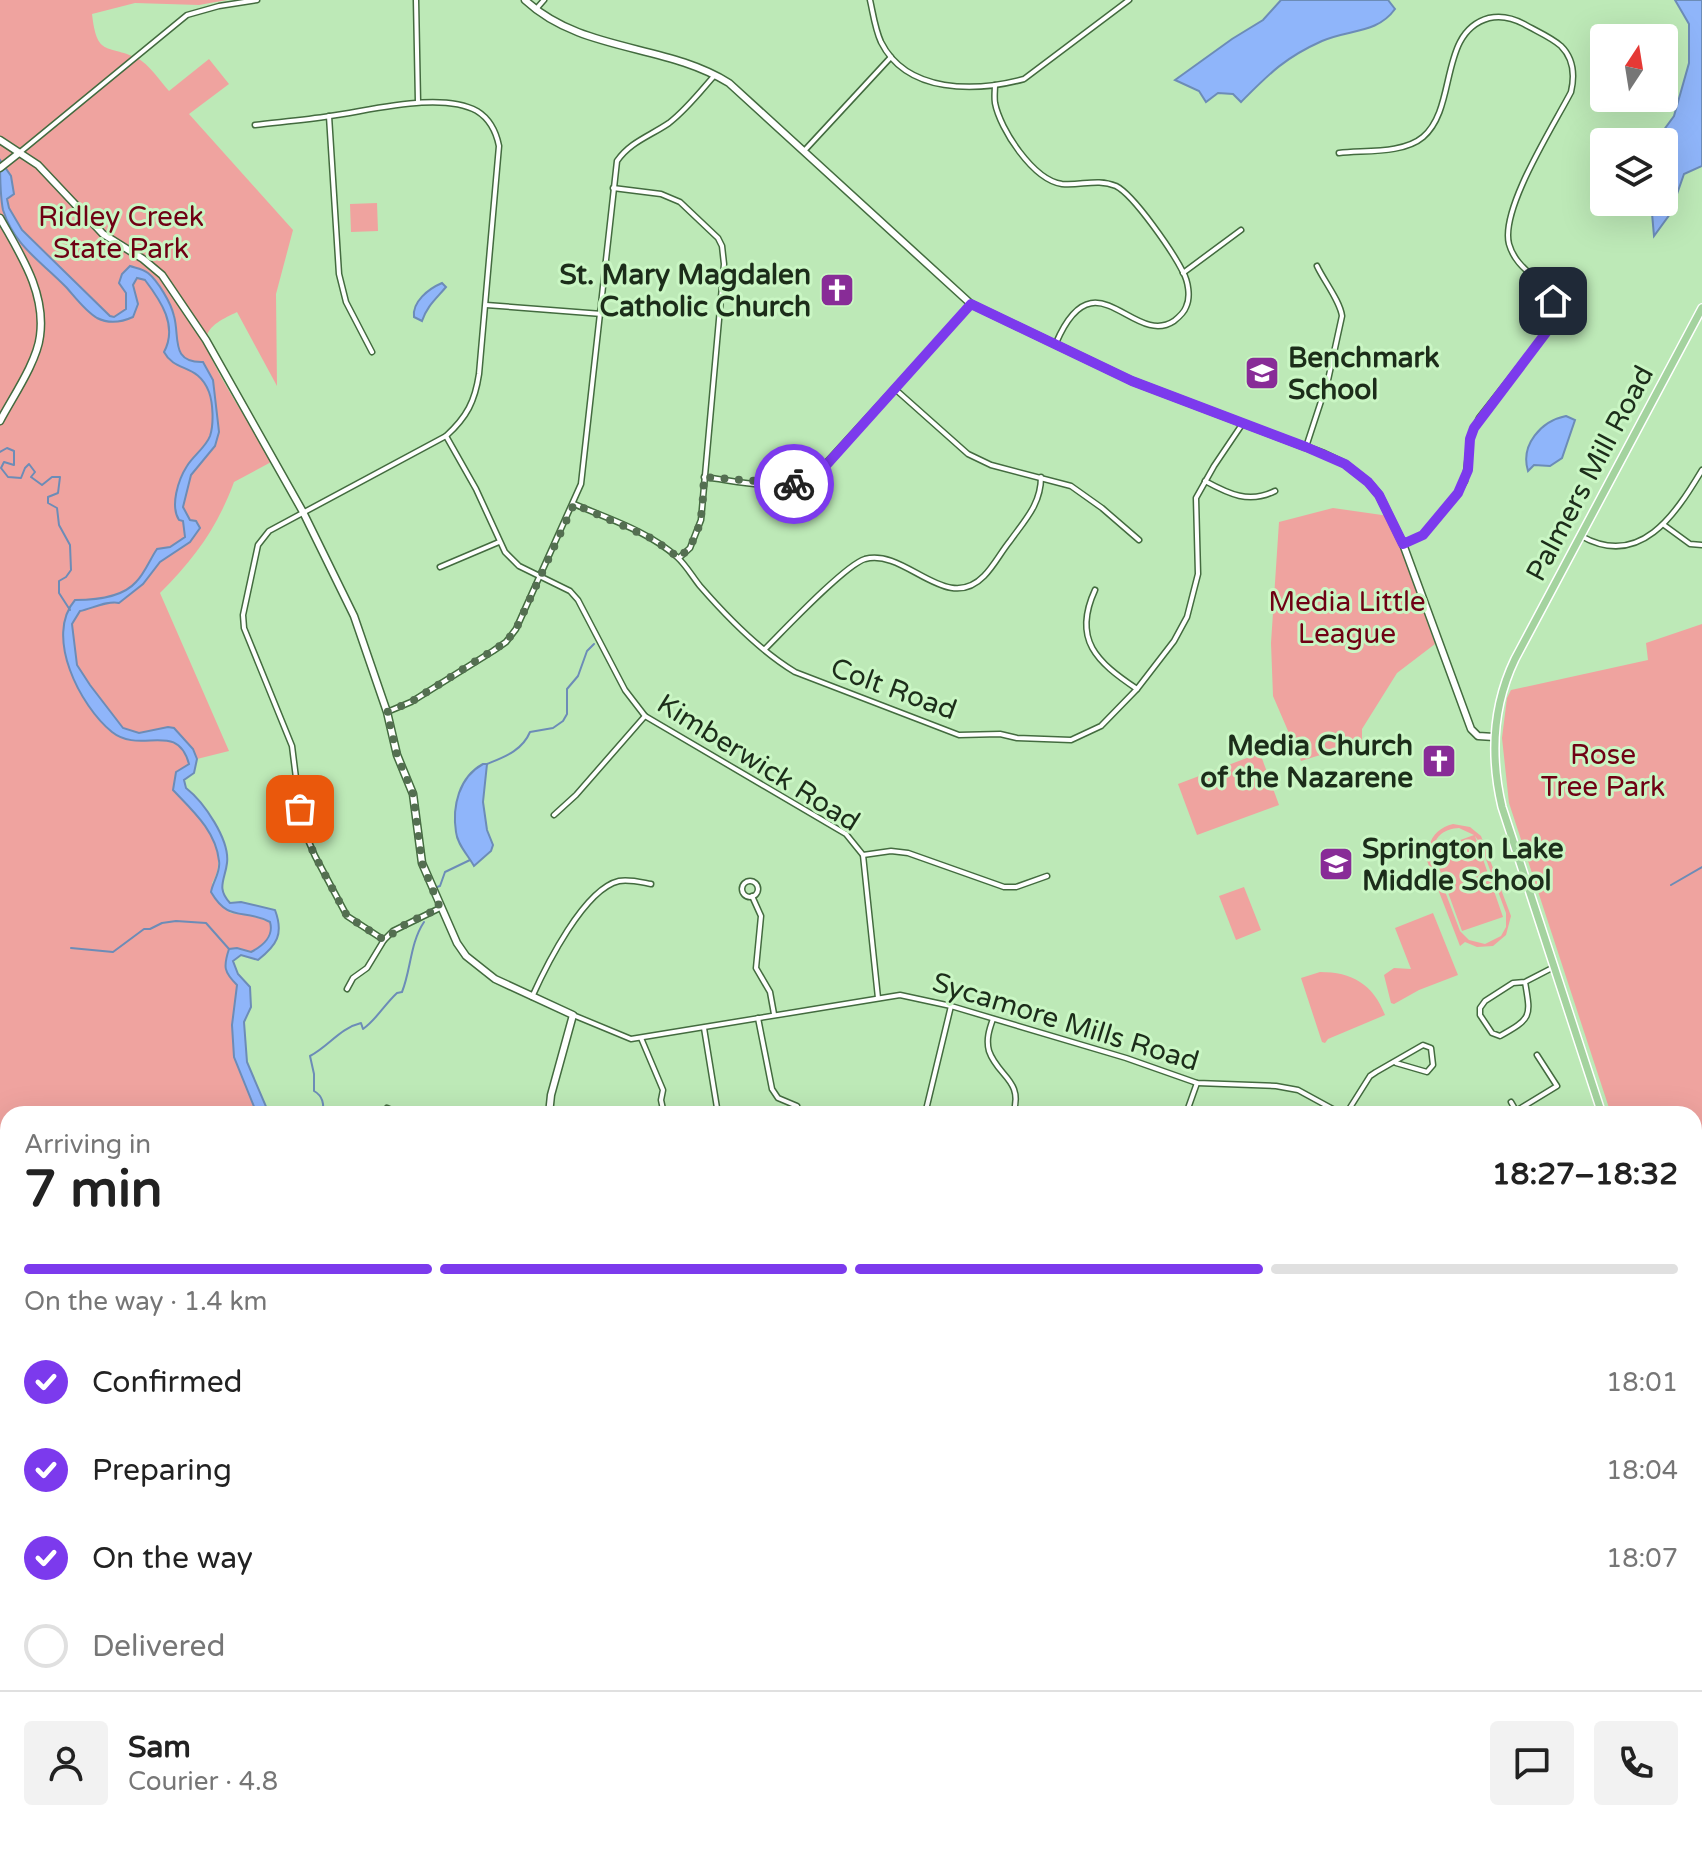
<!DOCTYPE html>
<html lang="en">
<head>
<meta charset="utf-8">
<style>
	:root { --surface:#fff; --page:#f2f2f2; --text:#222; --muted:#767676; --line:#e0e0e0; --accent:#7c3aed }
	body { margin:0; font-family:"Varela Round",sans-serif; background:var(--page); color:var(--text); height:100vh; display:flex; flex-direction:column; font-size:30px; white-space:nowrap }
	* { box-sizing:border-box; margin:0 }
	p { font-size:26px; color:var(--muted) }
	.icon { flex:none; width:44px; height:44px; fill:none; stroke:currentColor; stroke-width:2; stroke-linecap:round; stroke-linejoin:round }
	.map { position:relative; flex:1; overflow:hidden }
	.side { position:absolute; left:0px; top:1106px; width:1702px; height:746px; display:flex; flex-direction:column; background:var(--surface); border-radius:24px 24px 0 0; box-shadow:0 8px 32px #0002 }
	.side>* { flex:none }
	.needle { width:52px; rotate:12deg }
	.controls { position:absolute; left:1590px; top:24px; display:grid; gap:16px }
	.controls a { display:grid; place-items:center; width:88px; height:88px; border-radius:8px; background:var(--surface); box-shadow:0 8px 32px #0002; font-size:40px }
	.pin { position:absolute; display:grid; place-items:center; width:68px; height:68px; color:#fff; margin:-34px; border-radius:16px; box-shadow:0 4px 12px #0006 }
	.courier { position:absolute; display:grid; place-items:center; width:80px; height:80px; margin:-40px; border:6px solid #7c3aed; border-radius:50%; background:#fff; color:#222; box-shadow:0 2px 10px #0007 }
	.headline em { font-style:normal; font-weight:700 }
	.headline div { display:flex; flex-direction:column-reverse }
	.headline { display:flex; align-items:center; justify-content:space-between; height:136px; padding:0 24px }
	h1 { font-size:52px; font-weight:700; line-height:60px }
	.bar { display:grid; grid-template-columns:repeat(4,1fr); gap:12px 8px; align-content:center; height:96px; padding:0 24px }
	.bar i { height:10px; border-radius:6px; background:var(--line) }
	.bar .active { background:var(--accent) }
	.bar p { grid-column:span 4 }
	.line { display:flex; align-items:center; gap:20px; padding:0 24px; border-top:2px solid var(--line) }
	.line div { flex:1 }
	.round { display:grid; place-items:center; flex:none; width:84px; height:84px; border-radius:8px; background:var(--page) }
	ol { padding:0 24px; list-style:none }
	li { display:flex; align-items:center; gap:24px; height:88px }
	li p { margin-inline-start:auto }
	li .icon { padding:8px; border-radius:50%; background:var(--accent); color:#fff; stroke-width:4 }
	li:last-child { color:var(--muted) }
	li i { width:44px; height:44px; border:4px solid var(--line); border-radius:50% }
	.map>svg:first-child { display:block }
	.green { fill:#efa39f; fill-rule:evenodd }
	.water { fill:#8fb5fa; stroke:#6c8cb7; stroke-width:2 }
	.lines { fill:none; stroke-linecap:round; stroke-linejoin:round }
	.stream { stroke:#6c8cb7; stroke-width:2 }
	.street-casing { stroke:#436b3f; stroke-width:7 }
	.secondary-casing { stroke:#436b3f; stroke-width:9 }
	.primary-casing { stroke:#fff; stroke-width:10 }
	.highway-casing { stroke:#fff; stroke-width:11 }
	.street { stroke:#fff; stroke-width:4 }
	.secondary { stroke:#fff; stroke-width:6 }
	.primary { stroke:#a4d39f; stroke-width:7 }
	.highway { stroke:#68b65f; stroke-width:8 }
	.done { stroke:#546f51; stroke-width:8; stroke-dasharray:0 14.4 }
	.route { stroke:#7c3aed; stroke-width:10 }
	.labels { text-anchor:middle; stroke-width:6; stroke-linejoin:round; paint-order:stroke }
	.park-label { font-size:28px; fill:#6f0114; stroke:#caf6c4 }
	.poi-label { font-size:28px; font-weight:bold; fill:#1c2d1a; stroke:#caf6c4; text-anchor:end }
	.street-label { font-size:28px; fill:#1c2d1a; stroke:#caf6c4 }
</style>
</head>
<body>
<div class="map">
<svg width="1702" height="1851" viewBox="0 0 1702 1851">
	<rect width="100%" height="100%" fill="#bde9b7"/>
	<g class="green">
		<path d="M0,0H227L199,5L135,3L92,14C97,57 106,44 137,58C149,64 160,81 169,91L209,59L229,84L189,114L293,230L276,294L277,386L237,312C225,318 207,325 206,340C206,361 260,439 273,461L234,482C217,528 195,558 160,593L229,751L197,759L177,743L186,753L189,764L173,790C196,813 233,849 212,883L230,913L249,915L270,922C274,936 263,946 251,952L237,948L229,949L237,985L236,1002L255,1109L259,1114H8V1445L0,1446Z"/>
		<polygon points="377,203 378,231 351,232 350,204"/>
		<polygon points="1333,508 1389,516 1435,644 1397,673 1362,729 1362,742 1301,761 1273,696 1271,643 1279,522"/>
		<polygon points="1702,624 1702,1205 1694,1204 1694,1114 1611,1114 1509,803 1502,738 1507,698 1511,690 1648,660 1646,643"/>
		<polygon points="1260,753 1279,805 1197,835 1178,784"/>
		<path d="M1453,824L1470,827L1481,836L1511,916L1506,935L1493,946L1477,947L1465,942L1460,946L1422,848L1429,847C1432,834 1441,827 1453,824ZM1459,828L1474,835L1433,850C1435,835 1445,829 1459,828ZM1475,836L1480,843L1506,913V927L1501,936L1485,944L1469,940L1460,931L1432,857L1433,851L1462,931L1503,917Z"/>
		<polygon points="1244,887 1261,930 1236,940 1219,896"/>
		<polygon points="1433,913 1458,975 1419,990 1394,1004 1391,1003 1384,975 1394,968 1411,969 1395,928"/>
		<path d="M1320,972C1352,972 1373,984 1385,1015L1328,1039L1325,1043L1322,1042L1301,978Z"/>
		<polygon points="5,1501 8,1526 6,1701 0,1690 0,1504"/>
		<polygon points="284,1844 497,1844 495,1851 289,1851"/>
		<polygon points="730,1844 795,1844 784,1851 726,1851"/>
		<polygon points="840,1844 923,1844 927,1850 832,1851"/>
	</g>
	<g class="water">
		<path d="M1281,0H1388L1395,9C1377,34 1349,29 1322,41C1284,58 1269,74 1241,102L1233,94L1218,93L1206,102L1199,91L1175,80L1232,39L1263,20Z"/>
		<polygon points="1675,0 1702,0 1702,166 1684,174 1670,214 1654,236 1651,202 1664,202 1664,142 1655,142 1674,116 1689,63 1689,24"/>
		<path d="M0,160L11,176L14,194L7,199L9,208L22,230L110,316L114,317L126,309V293L119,283L122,274L130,266C136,268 143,269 148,273C158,281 171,303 174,316C180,337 170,363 203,362L213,380L219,432L215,446L191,475L183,507L190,520L196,521L200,528L190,542L160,562L143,584L119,603C108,600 91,609 80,611L72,624L77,665L90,685L123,728L139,733L168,727L174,728L193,749L197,759L194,773L184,780L186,788C204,802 230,840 227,863C225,880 216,888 230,903L241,902L275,910C284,934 277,945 258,960L241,955L233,961L238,974L250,987L251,1007L244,1022L247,1062L267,1109L273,1114H259L255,1109L234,1057L232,1025L237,985C224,972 223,967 229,949L237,948L251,952C263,946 274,936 270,922C243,908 229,923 211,892C213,881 221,872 219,861C216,831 192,810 173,790L176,772L189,764C177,720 141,755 112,732C80,706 44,636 75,600C95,600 122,598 136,582C145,573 150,559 157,549L170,547L185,537L183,521L179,520C170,506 178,480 187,466C193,456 206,447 210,436C214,424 213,403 209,392C198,363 175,373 164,352C178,326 161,301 145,280L137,278L133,285L138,304L133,317C122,322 109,324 97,318C85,311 75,297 66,287C41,261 15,247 3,210C0,195 0,177 0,160Z"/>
		<path d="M442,283L446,287C436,299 427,306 422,321L414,317C412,302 428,289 442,283Z"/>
		<path d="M1566,416L1575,420L1562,458L1550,466L1534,465L1528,471C1520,445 1541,421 1566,416Z"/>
		<path d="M483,764H487L483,802L487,830L493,845L491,851L474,866C468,855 457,844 456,832C452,806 459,777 483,764Z"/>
	</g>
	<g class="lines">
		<g class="stream">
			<polyline points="0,452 7,448 14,451 14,465 4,462 1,468 8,477 21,478 25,468 29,464 35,472 31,477 42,485 52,477 60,477 58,493 48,497 48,503 57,508 59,525 70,545 71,570 66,577 59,581 59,593 70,610"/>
			<path d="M487,764C504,757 522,751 530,732L553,728L563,721L567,714V689L578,676L587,651L594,644"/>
			<polyline points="1671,885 1702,867"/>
			<polyline points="437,887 440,886 445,872 470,860"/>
			<polyline points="71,948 113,952 144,929 150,929 162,923 176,921 206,923 229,949"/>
			<path d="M323,1114C324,1104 323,1096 314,1091V1074L310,1056C329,1046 340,1028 361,1023L363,1029C377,1019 384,1005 397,993L402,992C411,970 410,943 424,922"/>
			<polyline points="96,1844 101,1851"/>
		</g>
		<g class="street-casing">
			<g id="street">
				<polyline points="416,0 418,102"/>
				<path d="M870,0C873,13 875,29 881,42C907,94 976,92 1024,79L1129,0"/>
				<polyline points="537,8 544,0"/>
				<path d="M995,85C995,90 994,97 995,103C1000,129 1033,180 1062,184C1081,186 1097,178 1116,186C1134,195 1173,252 1183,272C1188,281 1191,297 1186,307C1184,313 1179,317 1174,321C1133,348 1095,252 1056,343"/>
				<polyline points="329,116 339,274 346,302 372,352"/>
				<path d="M255,125C280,122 305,120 330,116C369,111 440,91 477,111C490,119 496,131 499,146L479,374C475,401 467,417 446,436L269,531L258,545L243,615L244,628L292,746L302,826L315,856L347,916L384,940"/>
				<polyline points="804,151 891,57"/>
				<polyline points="19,153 187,15 219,6 257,0"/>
				<path d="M1339,153C1364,150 1403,154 1423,137C1458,107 1438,32 1489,18C1502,15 1513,18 1524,24C1536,31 1551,37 1561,46C1574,59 1575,75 1571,92C1554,125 1500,209 1509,244C1519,280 1564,281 1551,326L1479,418L1470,439L1465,481L1458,493L1423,535L1403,544"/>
				<polyline points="613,188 661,194 680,202 718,238 722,246 724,264 701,520 690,548 679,558"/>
				<polyline points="1183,273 1241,230"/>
				<polyline points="486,305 602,314"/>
				<polyline points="895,389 968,454 991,465 1071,486 1102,508 1139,540"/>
				<polyline points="446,436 476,489 505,552 519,566 570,591 578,600 625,690 645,716 846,834 863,855 878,998"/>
				<path d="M1306,447L1328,380L1342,316C1340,301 1324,281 1317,266"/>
				<path d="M704,477C738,481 781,493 812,478L971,304"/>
				<path d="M1205,481C1229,494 1249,504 1275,491"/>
				<path d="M574,504C609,519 648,531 677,557C686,565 692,576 700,586C727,617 760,651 795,672L959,735L1000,734L1017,738L1071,740L1101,726L1137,689L1174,641L1187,617L1198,574L1196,498L1214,466L1243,423"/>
				<polyline points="1664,525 1690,544 1702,545"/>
				<path d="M1581,536C1640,569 1675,515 1702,470"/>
				<polyline points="440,567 499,542"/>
				<path d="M1095,590C1072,640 1097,662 1137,689"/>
				<path d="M765,649C784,630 845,565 865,559C906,548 946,615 984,576C994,566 1001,552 1010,541C1025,520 1041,504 1041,477"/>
				<path d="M387,712L411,702L493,651L506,642L516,629L581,484L617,161C630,142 650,136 669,123C686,110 700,92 714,76"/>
				<polyline points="554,815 576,795 645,716"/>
				<polyline points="863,855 891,851 908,853 1004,887 1016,887 1047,876"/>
				<circle cx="750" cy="889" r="8"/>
				<polyline points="752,896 761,916 756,968 770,992 774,1014"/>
				<path d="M1525,982C1531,1017 1532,1018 1500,1036L1492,1033L1480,1015V1008L1485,1001L1513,983L1525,982L1554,967"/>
				<polyline points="347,989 353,978 367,968 384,940 393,931 440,908"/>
				<path d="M532,997C546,966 584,889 619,881C629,879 640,882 651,884"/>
				<polyline points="573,1015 631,1039 900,995 951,1006 1126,1058 1197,1083 1276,1086 1298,1090 1342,1114"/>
				<polyline points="758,1018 772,1089 778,1098 797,1106"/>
				<path d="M993,1019C989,1030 986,1040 989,1051C998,1077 1024,1080 1013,1114"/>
				<polyline points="704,1028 718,1114"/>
				<polyline points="641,1038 663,1090 661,1100 664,1114"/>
				<polyline points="1511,1102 1518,1114"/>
				<polyline points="387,1108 400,1114"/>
				<polyline points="1516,1111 1557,1086 1537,1055"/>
				<polyline points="925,1114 951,1006"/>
				<polyline points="1186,1114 1197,1083"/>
				<polyline points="1346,1114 1370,1076 1376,1072 1423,1045 1431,1048 1433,1065 1427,1072 1396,1063"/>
				<polyline points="0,1499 8,1495"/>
				<polyline points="1694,1610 1702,1597"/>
				<polyline points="1694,1745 1702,1739"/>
				<polyline points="242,1844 248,1851"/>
				<polyline points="1003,1844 1013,1851"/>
				<polyline points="1590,1844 1600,1851"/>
				<polyline points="23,1851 26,1844"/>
				<polyline points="1178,1851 1183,1844"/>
			</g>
		</g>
		<g class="secondary-casing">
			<g id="secondary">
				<path d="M525,0C582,53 665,43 729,83L971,304L1132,381L1324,454L1345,464L1368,482L1379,495L1403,544L1471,729L1478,736L1494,737"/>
				<polyline points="0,140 38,165 103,234 143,259 162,275 206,340 303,512 354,616 387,712 397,755 413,794 422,863 457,943 466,956 495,979 573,1015 551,1095 549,1114"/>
				<polyline points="0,168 19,153"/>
				<path d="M0,218C20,254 46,292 40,336C37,362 12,398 0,421"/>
				<polyline points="1694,1212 1702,1212"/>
				<polyline points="1694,1423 1702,1412"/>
				<polyline points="1425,1844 1427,1851"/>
				<polyline points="500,1851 501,1844"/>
				<polyline points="634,1851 644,1844"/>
				<polyline points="1369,1851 1375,1844"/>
			</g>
		</g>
		<g class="primary-casing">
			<g id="primary">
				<path d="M1602,1114L1502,807C1490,756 1492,707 1515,659L1702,308"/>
				<polyline points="1694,1375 1702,1397"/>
				<polyline points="1694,1395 1702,1408"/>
			</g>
		</g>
		<g class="highway-casing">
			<g id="highway">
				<polyline points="1694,1310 1702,1313"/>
				<polyline points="1694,1340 1702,1341"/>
				<polyline points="1694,1350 1702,1351"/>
				<polyline points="1694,1378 1702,1378"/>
				<polyline points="798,1851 809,1844"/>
				<polyline points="816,1851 826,1844"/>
			</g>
		</g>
		<use href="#street" class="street"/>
		<use href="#secondary" class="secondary"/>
		<use href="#primary" class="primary"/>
		<use href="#highway" class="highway"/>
	</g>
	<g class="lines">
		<path class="done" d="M300,809L302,826L315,856L347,916L384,940L407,923L440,908L422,863L413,794L397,755L387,712L411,702L506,642L516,629L574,504L653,539L679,558C704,536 702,508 704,477L794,484"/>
		<polyline class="route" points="794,484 812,478 821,471 971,304 1132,381 1306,447 1345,464 1368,482 1379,495 1403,544 1423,535 1458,493 1468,470 1470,439 1474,428 1551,326 1554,314 1553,301"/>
	</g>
	<defs>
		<g id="church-square" transform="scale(1.8)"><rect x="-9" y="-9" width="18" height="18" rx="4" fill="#882c97" stroke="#caf6c4"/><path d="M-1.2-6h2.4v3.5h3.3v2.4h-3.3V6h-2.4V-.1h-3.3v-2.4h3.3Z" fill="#fff"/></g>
		<g id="school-square" transform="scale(1.8)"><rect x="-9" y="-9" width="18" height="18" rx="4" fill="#882c97" stroke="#caf6c4"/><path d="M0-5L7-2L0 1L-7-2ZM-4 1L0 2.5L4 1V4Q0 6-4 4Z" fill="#fff"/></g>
	</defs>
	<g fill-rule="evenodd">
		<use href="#church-square" x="837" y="290"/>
		<use href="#school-square" x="1262" y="373"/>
		<use href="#church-square" x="1439" y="761"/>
		<use href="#school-square" x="1336" y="864"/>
	</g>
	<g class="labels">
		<g class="park-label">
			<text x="121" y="226">Ridley Creek<tspan x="121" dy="32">State Park</tspan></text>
			<text x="1347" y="611">Media Little<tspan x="1347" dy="32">League</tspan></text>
			<text x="1603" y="764">Rose<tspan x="1603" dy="32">Tree Park</tspan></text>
		</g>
		<g class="poi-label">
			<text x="811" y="284">St. Mary Magdalen<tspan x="811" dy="32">Catholic Church</tspan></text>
			<text x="1288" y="367" text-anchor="start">Benchmark<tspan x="1288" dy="32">School</tspan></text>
			<text x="1413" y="755">Media Church<tspan x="1413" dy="32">of the Nazarene</tspan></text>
			<text x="1362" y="858" text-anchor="start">Springton Lake<tspan x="1362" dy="32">Middle School</tspan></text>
		</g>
		<g class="street-label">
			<text transform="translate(1589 473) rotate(-62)" y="10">Palmers Mill Road</text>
			<text transform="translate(894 688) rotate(20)" y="10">Colt Road</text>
			<text transform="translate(759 762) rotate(32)" y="10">Kimberwick Road</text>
			<text transform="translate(1066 1021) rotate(17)" y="10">Sycamore Mills Road</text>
		</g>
	</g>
</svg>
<div class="controls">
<a><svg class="needle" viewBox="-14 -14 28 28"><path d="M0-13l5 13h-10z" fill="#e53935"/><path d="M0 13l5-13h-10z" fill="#767676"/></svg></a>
<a><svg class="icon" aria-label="layers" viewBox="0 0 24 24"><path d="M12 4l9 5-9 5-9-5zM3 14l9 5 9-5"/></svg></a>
</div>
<div class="pin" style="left:300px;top:809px;background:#ea580c"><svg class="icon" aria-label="bag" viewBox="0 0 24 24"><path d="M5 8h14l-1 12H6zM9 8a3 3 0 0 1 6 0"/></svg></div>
<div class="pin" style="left:1553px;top:301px;background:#1f2937"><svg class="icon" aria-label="home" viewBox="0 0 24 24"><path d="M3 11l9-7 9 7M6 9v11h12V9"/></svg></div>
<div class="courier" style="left:794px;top:484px"><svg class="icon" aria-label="bike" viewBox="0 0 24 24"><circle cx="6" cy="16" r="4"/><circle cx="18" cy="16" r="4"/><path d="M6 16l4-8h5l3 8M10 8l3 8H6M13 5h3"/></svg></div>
<section class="side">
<div class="headline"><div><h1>7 min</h1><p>Arriving in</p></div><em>18:27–18:32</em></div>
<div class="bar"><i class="active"></i><i class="active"></i><i class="active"></i><i></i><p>On the way · 1.4 km</p></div>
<ol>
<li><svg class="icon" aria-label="check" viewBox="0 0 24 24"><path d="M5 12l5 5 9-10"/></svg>Confirmed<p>18:01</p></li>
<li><svg class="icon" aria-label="check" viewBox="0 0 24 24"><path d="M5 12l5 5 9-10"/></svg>Preparing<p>18:04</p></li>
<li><svg class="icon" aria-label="check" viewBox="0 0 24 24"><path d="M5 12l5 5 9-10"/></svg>On the way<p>18:07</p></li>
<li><i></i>Delivered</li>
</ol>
<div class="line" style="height:144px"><a class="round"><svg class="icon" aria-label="person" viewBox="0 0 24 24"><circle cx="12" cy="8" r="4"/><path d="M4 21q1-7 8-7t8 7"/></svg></a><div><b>Sam</b><p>Courier · 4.8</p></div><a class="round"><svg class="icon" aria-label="chat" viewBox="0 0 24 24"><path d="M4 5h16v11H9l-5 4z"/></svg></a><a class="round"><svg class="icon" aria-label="phone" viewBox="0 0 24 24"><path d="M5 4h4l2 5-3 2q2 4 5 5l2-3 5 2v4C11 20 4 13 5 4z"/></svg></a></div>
</section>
</div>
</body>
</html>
